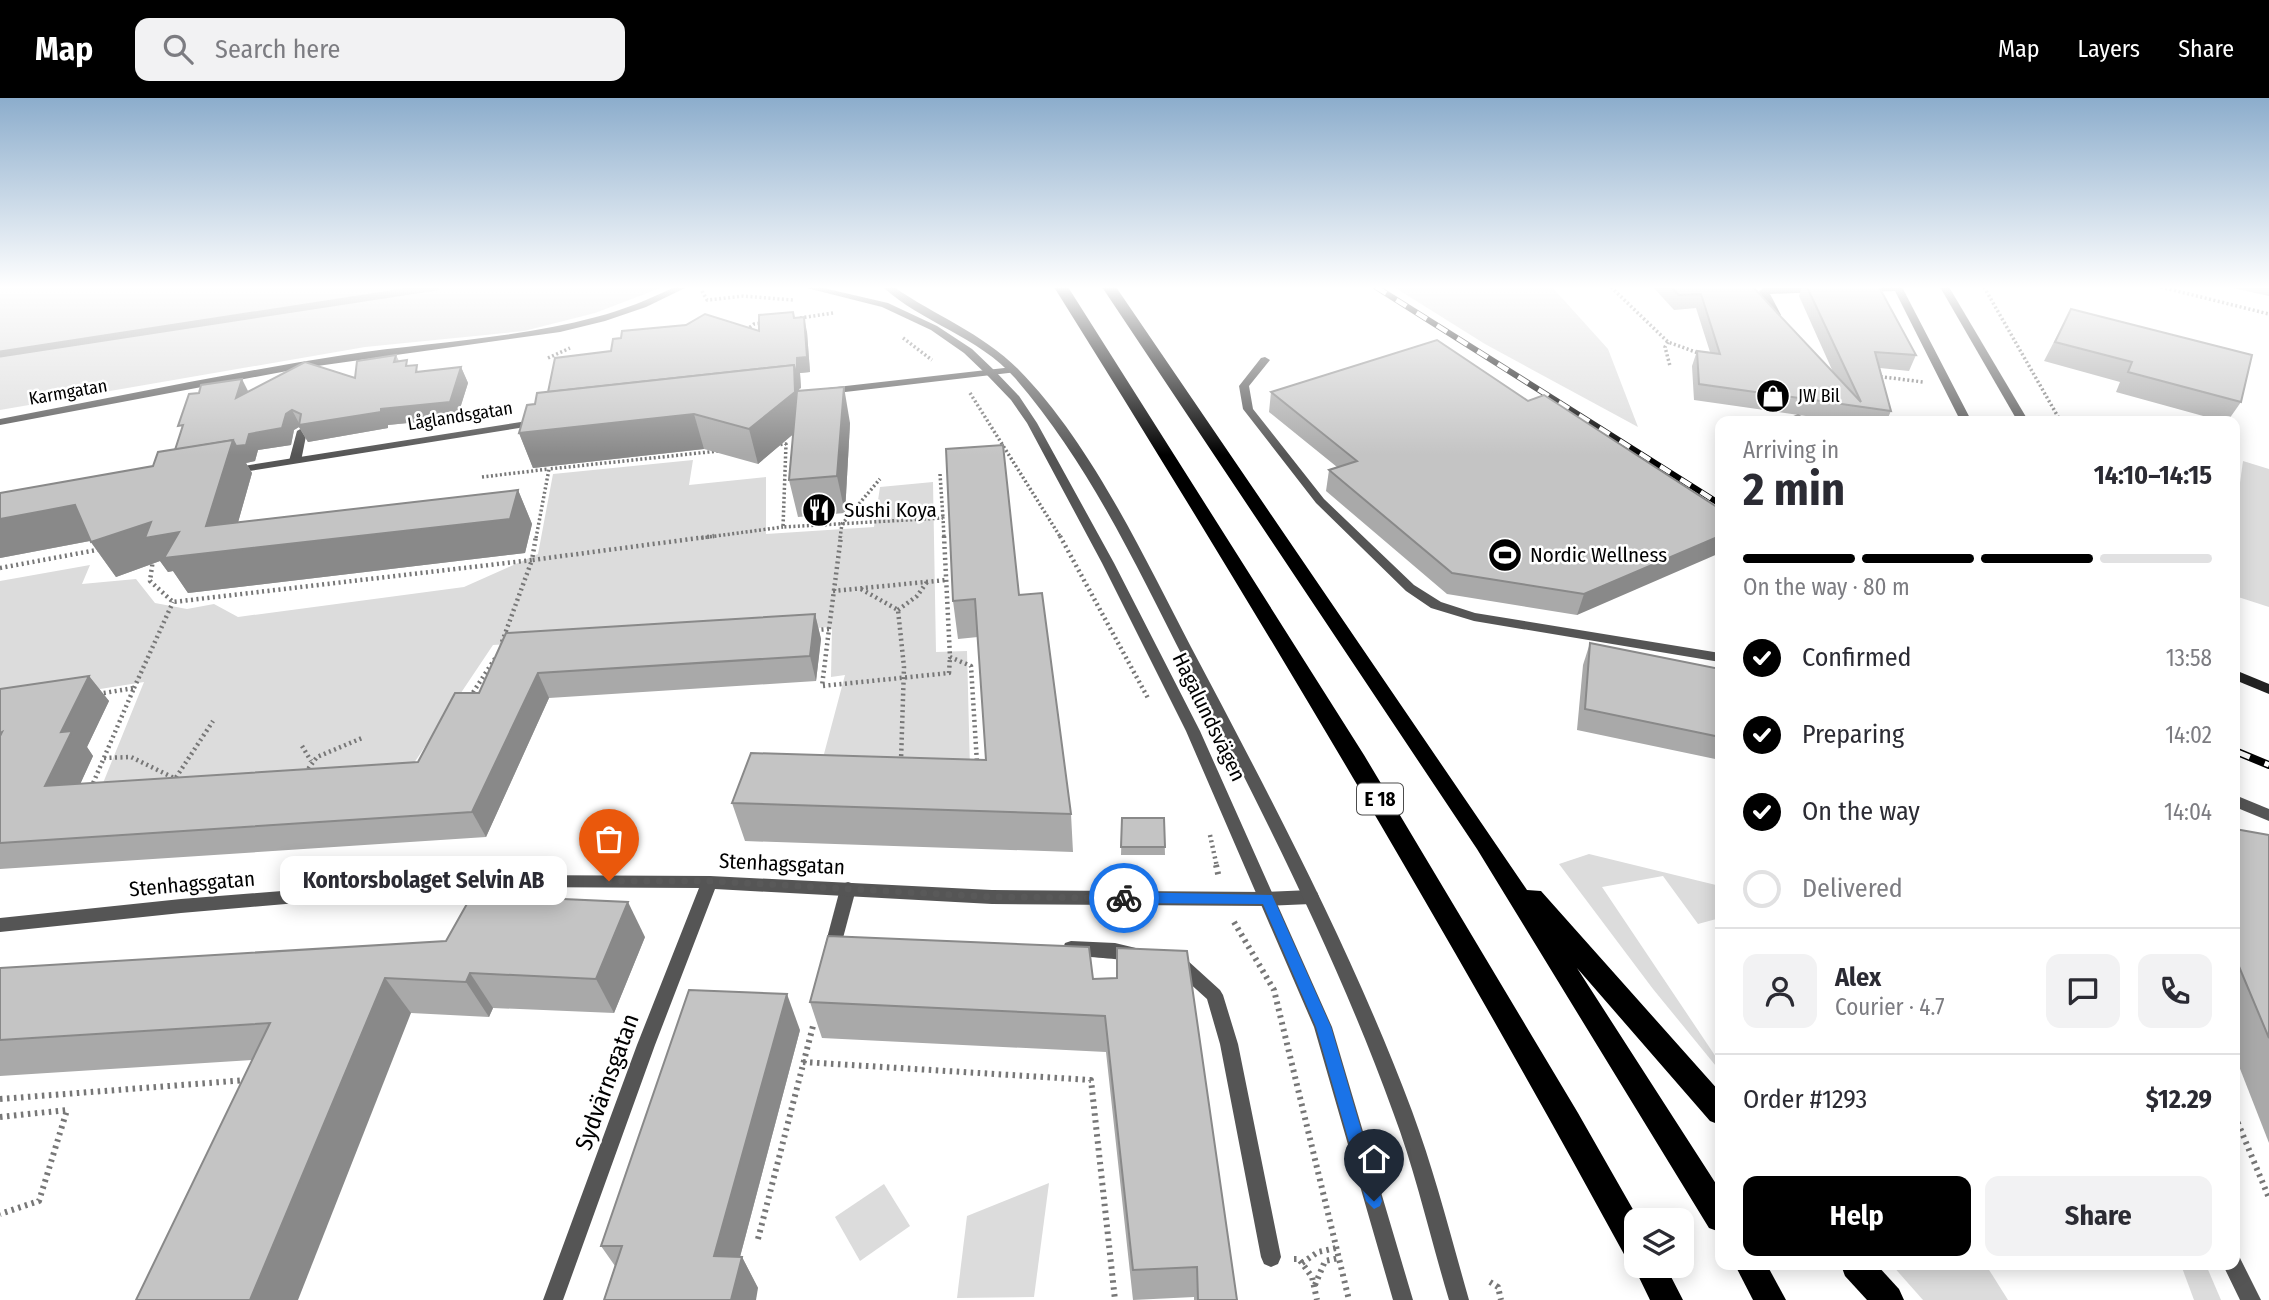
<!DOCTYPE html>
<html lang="en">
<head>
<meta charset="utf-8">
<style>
	:root { --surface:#fff; --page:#f2f2f3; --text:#2b2b33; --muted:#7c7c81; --line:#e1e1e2; --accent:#000 }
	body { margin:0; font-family:"Fira Sans Condensed",sans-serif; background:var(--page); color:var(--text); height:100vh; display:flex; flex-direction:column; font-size:26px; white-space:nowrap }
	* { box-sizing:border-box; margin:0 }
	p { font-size:23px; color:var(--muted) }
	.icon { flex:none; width:38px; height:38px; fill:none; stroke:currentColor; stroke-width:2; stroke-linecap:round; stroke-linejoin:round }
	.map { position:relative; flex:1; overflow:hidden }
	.drawer { position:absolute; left:1715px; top:318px; width:525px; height:854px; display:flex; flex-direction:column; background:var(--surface); border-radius:14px; box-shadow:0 4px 18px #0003 }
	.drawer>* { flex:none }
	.fabs { position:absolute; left:1624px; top:1110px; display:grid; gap:14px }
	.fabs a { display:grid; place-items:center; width:70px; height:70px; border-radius:14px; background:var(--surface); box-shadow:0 4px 18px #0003; font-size:35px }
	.pin { position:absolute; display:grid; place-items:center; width:60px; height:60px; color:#fff; margin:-72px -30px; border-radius:50% 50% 50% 0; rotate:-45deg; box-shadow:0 0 7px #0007 }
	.pin .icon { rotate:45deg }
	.courier { position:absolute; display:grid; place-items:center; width:70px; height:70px; margin:-35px; border:5px solid #1a73e8; border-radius:50%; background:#fff; color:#222; box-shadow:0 2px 9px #0007 }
	.bubble { position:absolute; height:49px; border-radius:14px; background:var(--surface); box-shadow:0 4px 18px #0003; font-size:23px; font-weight:700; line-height:49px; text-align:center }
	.headline em { font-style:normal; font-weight:700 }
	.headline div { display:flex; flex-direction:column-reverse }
	.headline { display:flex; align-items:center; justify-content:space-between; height:119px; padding:0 28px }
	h1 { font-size:46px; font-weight:700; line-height:52px }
	.bar { display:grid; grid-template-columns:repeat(4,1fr); gap:10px 7px; align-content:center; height:84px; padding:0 28px }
	.bar i { height:9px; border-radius:5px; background:var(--line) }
	.bar .selected { background:var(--accent) }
	.bar p { grid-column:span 4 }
	.line { display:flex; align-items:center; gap:18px; padding:0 28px; border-top:2px solid var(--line) }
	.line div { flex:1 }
	.round { display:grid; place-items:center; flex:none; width:74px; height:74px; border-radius:14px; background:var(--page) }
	ol { padding:0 28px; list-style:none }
	li { display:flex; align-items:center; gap:21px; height:77px }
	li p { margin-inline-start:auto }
	li .icon { padding:7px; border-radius:50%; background:var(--accent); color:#fff; stroke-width:4 }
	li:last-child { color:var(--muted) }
	li i { width:38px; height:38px; border:4px solid var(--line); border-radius:50% }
	.action { display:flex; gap:14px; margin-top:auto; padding:14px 28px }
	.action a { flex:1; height:80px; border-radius:14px; background:var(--accent); color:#fff; font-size:28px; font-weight:700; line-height:80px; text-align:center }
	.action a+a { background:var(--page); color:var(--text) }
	header { display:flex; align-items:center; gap:42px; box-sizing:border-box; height:98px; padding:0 35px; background:var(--accent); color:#fff }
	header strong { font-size:33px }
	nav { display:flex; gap:38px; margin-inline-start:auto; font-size:24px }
	.search { width:490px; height:63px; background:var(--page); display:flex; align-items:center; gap:18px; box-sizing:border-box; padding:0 24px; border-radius:14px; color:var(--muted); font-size:26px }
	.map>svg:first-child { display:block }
	.green { fill:#dcdcdc }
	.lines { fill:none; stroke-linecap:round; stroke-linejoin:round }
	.stream { stroke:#a3a3a3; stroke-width:7 }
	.path-far2 { stroke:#777; stroke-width:3.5; stroke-dasharray:2 2.5; stroke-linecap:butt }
	.path-far1 { stroke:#777; stroke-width:4.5; stroke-dasharray:2 3.5; stroke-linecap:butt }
	.path { stroke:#777; stroke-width:6; stroke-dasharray:2.5 4.5; stroke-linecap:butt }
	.service { fill:#555; fill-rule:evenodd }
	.minor { fill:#555; fill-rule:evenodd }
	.tertiary { fill:#555; fill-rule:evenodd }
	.secondary { fill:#222; fill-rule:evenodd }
	.motorway { fill:#000; fill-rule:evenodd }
	.rail-far1-casing { stroke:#000; stroke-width:6 }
	.rail-casing { stroke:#000; stroke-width:8 }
	.rail-far1 { stroke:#fff; stroke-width:4.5; stroke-dasharray:12; stroke-linecap:butt }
	.rail { stroke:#fff; stroke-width:5; stroke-dasharray:16; stroke-linecap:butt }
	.wall { fill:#a9a9a9 }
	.shaded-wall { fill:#898989 }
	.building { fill:#c4c4c4; stroke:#898989; stroke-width:2 }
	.route { fill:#1a73e8 }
	.done { stroke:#595959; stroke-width:7; stroke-dasharray:0 12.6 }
	.labels { text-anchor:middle; stroke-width:5; stroke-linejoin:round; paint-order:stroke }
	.far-street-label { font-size:18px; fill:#000; stroke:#fff }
	.far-poi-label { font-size:18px; fill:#000; stroke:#fff; text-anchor:start }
	.shield { fill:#fff; stroke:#4c4c4c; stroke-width:2 }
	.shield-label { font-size:19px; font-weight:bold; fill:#000 }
	.poi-label { font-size:21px; fill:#000; stroke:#fff; text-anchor:start }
	.street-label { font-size:21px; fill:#000; stroke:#fff }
	.near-street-label { font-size:24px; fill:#000; stroke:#fff }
</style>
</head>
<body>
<header>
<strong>Map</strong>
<div class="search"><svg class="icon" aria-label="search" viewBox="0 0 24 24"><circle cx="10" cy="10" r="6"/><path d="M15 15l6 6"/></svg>Search here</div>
<nav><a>Map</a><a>Layers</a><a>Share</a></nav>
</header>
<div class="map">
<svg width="2269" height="1202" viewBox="0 0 2269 1202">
	<rect width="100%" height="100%" fill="#fff"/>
	<g class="green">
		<polygon points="0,189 663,189 595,215 524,233 365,249 0,312"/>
		<polygon points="1394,189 1552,189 1608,251 1638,329 1485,246"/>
		<polygon points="693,362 689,387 766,379 766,436 874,429 880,389 933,384 936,554 967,553 970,672 820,671 845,577 831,579 832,529 493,547 414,665 101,690 144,584 0,607 0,483 90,467 82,486 136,481 155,505 187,511 214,506 238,519 464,489 538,456 553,376"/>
		<polygon points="2243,363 2269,371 2269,509 2235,498 2235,421"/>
		<polygon points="1589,756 1720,788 1720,820 1698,826 1663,778 1602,789 1720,965 1720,973 1653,891 1559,766"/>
		<polygon points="1049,1085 1034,1199 957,1200 967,1118"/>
		<polygon points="884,1086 910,1128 860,1163 835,1119"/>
		<polygon points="1892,1167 1986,1167 2008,1202 1923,1202"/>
		<polygon points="2181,1167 2206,1167 2221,1202 2194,1202"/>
	</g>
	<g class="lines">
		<polyline class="stream" points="0,256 436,189"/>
		<g class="path-far2">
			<polyline points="1611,189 1668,244 1701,256"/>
			<polyline points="1984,189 2061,324"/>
			<polyline points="2161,189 2269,216"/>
			<polyline points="702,193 707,202 743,198 793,202"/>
			<polyline points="800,220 833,215"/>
			<polyline points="746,232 754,226 763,225"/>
			<polyline points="903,240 932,262"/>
			<polyline points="1668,244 1665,249 1670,268"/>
			<polyline points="548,260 570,250"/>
			<polyline points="1876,278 1923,284"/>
			<polyline points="970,295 1061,440"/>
			<polyline points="776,347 786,346 783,429 943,420 944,440"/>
			<polyline points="940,376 943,420"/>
			<polyline points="482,379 549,371"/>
			<polyline points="536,440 549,371 718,353"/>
			<polyline points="701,440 783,429"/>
			<polyline points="840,440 842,426 880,381"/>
		</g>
		<g class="path-far1">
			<polyline points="944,438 950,559 971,568 977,665"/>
			<polyline points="1060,438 1149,602"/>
			<polyline points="153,461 150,483 173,504 532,462 536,438"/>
			<polyline points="0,470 102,451"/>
			<polyline points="861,491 898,512 904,569 901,663"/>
			<polyline points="833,493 946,482"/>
			<polyline points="898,512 917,498 927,484"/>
			<polyline points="829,531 841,438"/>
			<polyline points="816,532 829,531 822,588 949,575 950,559"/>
			<polyline points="502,544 532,462 714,438"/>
			<polyline points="134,590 173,504"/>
			<polyline points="470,599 496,559"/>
			<polyline points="302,648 311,663"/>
			<polyline points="104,660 131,659 176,681"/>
			<polyline points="305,675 317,659 362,640"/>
			<polyline points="173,684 213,623"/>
			<polyline points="91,690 134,590 98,596"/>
			<polyline points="1210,737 1217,769"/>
		</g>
		<g class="path">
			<polyline points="1216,767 1219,780"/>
			<polyline points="1234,824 1274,892 1349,1202"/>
			<polyline points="803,964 1091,982 1115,1202"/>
			<polyline points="0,1001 247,982"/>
			<polyline points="2235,1018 2269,1100"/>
			<polyline points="0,1019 67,1012 39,1103 0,1116"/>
			<polyline points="758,1141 814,924"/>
			<polyline points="1294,1161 1299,1161 1312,1179 1317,1202"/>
			<polyline points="1302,1165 1318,1154 1336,1150"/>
			<polyline points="1490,1184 1498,1189 1501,1202"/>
			<polyline points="1315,1187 1325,1163 1339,1160"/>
		</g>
		<g class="service">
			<polygon points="1806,189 1822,189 1825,191 1820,194 1770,196 1781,217 1776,220 1771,217 1759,193 1764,190"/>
			<polygon points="1859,189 1902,189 1972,324 1961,324 1895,193 1861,194 1856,191"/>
			<polygon points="1265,259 1270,262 1249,288 1253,311 1324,401 1414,487 1441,504 1475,515 1720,555 1720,564 1474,523 1431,510 1406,493 1316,405 1243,311 1239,288 1261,260"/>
			<polygon points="302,330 307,333 301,363 299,365 291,365 289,363 297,333"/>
			<polygon points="848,784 854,786 856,791 839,855 837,860 831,862 825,860 823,855 840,791 842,786"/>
			<path d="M1071,843L1115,845L1140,851L1142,856L1140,861C1132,864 1084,858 1071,857L1065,855L1063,850L1065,845Z"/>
			<polygon points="1174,858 1187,862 1220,892 1223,897 1238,946 1281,1159 1278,1166 1271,1169 1264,1166 1261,1159 1220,946 1207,901 1176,873 1168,870 1165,865 1168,860"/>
		</g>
		<g class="minor">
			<path d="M675,189H687L646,209L605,223L560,234L303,270L0,327V321C115,299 229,275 344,257C428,244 514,241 596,219C624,212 649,201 675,189Z"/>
			<polygon points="1013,269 1018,272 1017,274 828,296 823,293 828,290"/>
			<polygon points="540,321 545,324 544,326 231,376 225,373 231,370"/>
			<polygon points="2235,697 2269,711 2269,723 2235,709"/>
			<polygon points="482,777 710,778 992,792 1267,794 1311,792 1317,794 1319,799 1317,804 1311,806 1267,808 992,806 715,791 655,947 563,1202 543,1202 637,947 699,790 482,789 181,815 0,834 0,820 181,801"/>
		</g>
		<g class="tertiary">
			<polygon points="803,189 819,189 888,205 937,228 972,251 995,273 1019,298 1037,325 1114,465 1200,633 1332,929 1413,1202 1393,1202 1314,929 1186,633 1102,465 1027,325 1011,302 987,277 964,255 931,232 882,209"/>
			<path d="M883,189H894C934,217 982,235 1018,271C1091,345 1143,457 1191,549C1271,700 1352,853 1412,1013C1435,1075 1451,1139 1469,1202H1449C1430,1139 1416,1075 1393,1014C1337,859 1261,711 1186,565C1136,467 1088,364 1015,280C978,238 922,225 883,189Z"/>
			<polygon points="1940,189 1949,189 2029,324 2018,324"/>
			<polygon points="2235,1157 2240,1160 2261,1202 2240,1202 2223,1167 2235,1167"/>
		</g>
		<polygon class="secondary" points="2235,572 2269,586 2269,596 2235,582"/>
		<g class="motorway">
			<path d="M1054,189H1068L1364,657L1578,1015L1639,1122L1636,1167H1665L1683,1202H1650L1633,1167L1635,1162L1625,1158C1445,828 1253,507 1054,189Z"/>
			<polygon points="1102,189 1116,189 1527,792 1541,793 1720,994 1720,1027 1710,1023 1577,870 1720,1092 1720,1134 1709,1130 1477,751"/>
			<polygon points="1735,1167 1767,1167 1786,1202 1753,1202"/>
			<polygon points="1841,1167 1877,1167 1899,1191 1904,1202 1867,1202 1845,1178"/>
		</g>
		<g class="rail-far1-casing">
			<polyline id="rail-far1" points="1376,189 1720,406"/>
		</g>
		<g class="rail-casing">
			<polyline id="rail" points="2235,653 2269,667"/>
		</g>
		<use href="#rail-far1" class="rail-far1"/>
		<use href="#rail" class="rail"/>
	</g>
	<g class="wall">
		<polygon points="1653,189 1753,189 1833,274 1799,198 1802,189 1879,189 1916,257 1909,273 1880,270 1891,313 1886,324 1847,324 1694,302 1692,268 1697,253 1710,254 1696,210 1674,212"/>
		<polygon points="2234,189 2269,189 2269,198 2233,190"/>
		<polygon points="2071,211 2241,304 2227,324 2225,324 2116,294 2120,284 2044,263"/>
		<polygon points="793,214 795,220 807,234 810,274 800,275 801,290 799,291 800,293 850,325 845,415 798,419 789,382 793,336 758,366 704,351 533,370 519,335 535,306 548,294 611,253 621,240 759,233"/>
		<polygon points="396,257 399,263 420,274 461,269 468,285 457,320 388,327 388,330 308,344 299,329 294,332 291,347 258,352 255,363 246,365 252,375 238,424 518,392 532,426 525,455 188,495 173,473 168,474 160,463 116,479 90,443 0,460 0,395 153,368 175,352 199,295 248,294 355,280"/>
		<polygon points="1271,294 1528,303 1720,411 1577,517 1447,496 1326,393 1329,372 1337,369 1269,314"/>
		<polygon points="1019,497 1071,716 1073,754 745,743 732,705 986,662 978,539 958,541 953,503"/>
		<polygon points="815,516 821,541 816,583 549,600 486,739 0,771 0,591 89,578 109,603 87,649 93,658 80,686 418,664 479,595 506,535"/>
		<polygon points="1590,545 1720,571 1720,662 1577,632 1583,567"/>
		<polygon points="1122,720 1164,720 1165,757 1121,757"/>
		<polygon points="2235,731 2269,737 2269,1045 2235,958"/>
		<polygon points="645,839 614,915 493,910 489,919 411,915 252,962 0,978 0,870"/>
		<polygon points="1093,881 1237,1202 1194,1202 1194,1199 1133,1202 1106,954 822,940 810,904"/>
		<polygon points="800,932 740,1159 742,1159 758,1190 615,1168 601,1148"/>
	</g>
	<g class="shaded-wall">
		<polygon points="804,219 807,234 810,274 800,275 801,290 799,291 801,301 803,328 758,366 749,331 795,294 553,318"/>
		<polygon points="461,269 468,285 457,320 388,327 388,330 308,344 299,329 294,332 291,347 258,352 255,363 246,365 252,375 230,453 518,392 532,426 525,455 188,495 173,473 168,474 160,463 116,479 91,444 151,424 179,434 206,428 233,342 249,336 286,316 292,312 300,327 381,311"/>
		<polygon points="242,281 250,297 236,300"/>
		<polygon points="844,289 850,325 845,415 837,378"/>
		<polygon points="694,316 704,351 533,370 519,335"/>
		<polygon points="75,407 100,441 0,460 0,421"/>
		<polygon points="1720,438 1720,455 1577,517 1584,496"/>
		<polygon points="815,516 821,541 816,583 810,558"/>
		<polygon points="538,575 549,600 486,739 472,714"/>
		<polygon points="89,578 109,603 87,649 93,658 68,713 45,688 61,634"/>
		<polygon points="628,804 645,839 614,915 596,881"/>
		<polygon points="470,875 493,910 489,919 466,884"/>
		<polygon points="385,880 411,915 298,1202 250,1202"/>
		<polygon points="787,896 800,932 732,1189 714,1158"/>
		<polygon points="742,1159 758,1190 756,1202 731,1202"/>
	</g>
	<g class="building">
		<polygon points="1671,189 1753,189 1861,304 1807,189 1879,189 1916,257 1875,254 1891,313 1699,286 1697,253 1720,256 1701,196 1679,197"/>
		<polygon points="2071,211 2252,257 2241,304 2128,274 2132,264 2055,244"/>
		<polygon points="793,214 794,220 804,219 807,259 797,260 797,275 796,275 794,267 548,294 555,260 611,253 613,241 621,240 622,233 686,227 705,216 759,233 759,217"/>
		<polygon points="1437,242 1528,303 1544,297 1720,411 1720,438 1584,496 1452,475 1329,372 1357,363 1271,294"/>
		<polygon points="396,257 394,264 407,262 406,268 417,267 416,274 461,269 450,304 381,311 381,314 299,327 301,316 292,312 286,316 282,330 249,336 246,347 236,348 233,342 175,352 183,327 178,328 189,296 199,295 201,287 242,281 236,300 305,264 355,280 357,263"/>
		<polygon points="794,267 795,294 749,331 694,316 519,335 527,307 535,306 537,295"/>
		<polygon points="844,289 837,378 789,382 797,293"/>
		<polygon points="1798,317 1810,324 1782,324"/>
		<polygon points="233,342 206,428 518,392 510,421 164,460 179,434 145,440 151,424 91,444 75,407 0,421 0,395 153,368 158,354"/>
		<polygon points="1003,347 1019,497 1042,495 1071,716 732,705 751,655 986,662 975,501 953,503 946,351"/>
		<polygon points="815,516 810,558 538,575 472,714 0,745 0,638 2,634 0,635 0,591 89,578 61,634 72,633 45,688 418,664 455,595 479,595 506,535"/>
		<polygon points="1590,545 1720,571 1720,639 1585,611"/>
		<polygon points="1122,720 1164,720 1165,749 1121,749"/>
		<polygon points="2235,731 2269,737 2269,940 2235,859"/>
		<polygon points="499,798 628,804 596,881 470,875 466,884 385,880 250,1202 136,1202 270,925 0,942 0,870 446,843 468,804 495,805"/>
		<polygon points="828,838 1089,849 1093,881 1117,880 1117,850 1187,853 1237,1202 1198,1202 1197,1169 1133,1172 1105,918 810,904"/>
		<polygon points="689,892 787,896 714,1158 742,1159 731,1202 604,1202 622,1148 601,1148"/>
	</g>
	<linearGradient id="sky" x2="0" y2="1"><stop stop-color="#8cadcc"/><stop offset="0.53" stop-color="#fff"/><stop offset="1" stop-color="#fff" stop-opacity="0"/></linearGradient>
	<rect width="2269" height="357" fill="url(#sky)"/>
	<polygon class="route" points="1124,794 1272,797 1331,929 1382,1103 1380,1108 1374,1111 1366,1103 1316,929 1263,806 1124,805 1117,800"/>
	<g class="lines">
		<polyline class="done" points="609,783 710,783 992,799 1124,800"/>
	</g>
	<defs>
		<g id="shop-disc" transform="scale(1.75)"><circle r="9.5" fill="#000" stroke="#fff"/><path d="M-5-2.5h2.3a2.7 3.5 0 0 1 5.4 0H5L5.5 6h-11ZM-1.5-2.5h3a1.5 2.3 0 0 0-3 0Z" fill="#fff"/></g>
		<g id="restaurant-disc" transform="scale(1.75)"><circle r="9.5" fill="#000" stroke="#fff"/><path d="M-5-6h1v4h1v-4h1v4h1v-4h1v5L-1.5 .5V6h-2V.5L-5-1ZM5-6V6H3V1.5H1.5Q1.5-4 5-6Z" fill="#fff"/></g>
		<g id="stadium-disc" transform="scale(1.75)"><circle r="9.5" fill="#000" stroke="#fff"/><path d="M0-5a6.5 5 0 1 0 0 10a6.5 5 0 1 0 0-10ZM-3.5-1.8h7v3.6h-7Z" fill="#fff"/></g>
	</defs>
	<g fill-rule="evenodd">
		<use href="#shop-disc" x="1773" y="298"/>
		<use href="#restaurant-disc" x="819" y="412"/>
		<use href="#stadium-disc" x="1505" y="457"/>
	</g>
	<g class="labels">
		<g class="far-street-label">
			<text transform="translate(68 294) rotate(-10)" y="6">Karmgatan</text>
			<text transform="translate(460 318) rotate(-9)" y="6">Låglandsgatan</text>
		</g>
		<g class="far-poi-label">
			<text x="1798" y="304">JW Bil</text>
		</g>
		<rect class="shield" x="1357" y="685.5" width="46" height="31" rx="5"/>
		<g class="shield-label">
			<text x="1380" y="708">E 18</text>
		</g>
		<g class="poi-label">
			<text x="844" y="419">Sushi Koya</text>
			<text x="1530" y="464">Nordic Wellness</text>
		</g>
		<g class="street-label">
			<text transform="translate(1209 619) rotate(64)" y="7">Hagalundsvägen</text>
			<text transform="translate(782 766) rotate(3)" y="7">Stenhagsgatan</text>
			<text transform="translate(192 786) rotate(-5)" y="7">Stenhagsgatan</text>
		</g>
		<g class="near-street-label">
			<text transform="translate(607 984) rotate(-70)" y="8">Sydvärnsgatan</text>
		</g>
	</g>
</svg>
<div class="fabs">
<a><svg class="icon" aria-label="layers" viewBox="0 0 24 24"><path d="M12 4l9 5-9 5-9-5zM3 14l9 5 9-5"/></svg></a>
</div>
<div class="pin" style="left:609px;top:783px;background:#ea580c"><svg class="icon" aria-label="bag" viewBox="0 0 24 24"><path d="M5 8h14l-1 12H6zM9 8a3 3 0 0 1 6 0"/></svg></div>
<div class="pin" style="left:1374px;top:1103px;background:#1f2937"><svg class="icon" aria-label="home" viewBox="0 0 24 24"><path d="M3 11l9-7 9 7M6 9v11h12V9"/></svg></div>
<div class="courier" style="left:1124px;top:800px"><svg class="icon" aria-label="bike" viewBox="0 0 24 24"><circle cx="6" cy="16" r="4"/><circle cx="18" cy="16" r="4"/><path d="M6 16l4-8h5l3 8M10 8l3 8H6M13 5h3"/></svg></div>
<div class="bubble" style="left:280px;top:758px;width:287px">Kontorsbolaget Selvin AB</div>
<section class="drawer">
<div class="headline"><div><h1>2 min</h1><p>Arriving in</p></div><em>14:10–14:15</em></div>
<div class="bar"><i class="selected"></i><i class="selected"></i><i class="selected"></i><i></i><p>On the way · 80 m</p></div>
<ol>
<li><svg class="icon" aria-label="check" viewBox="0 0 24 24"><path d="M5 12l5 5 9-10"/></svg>Confirmed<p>13:58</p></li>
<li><svg class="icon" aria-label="check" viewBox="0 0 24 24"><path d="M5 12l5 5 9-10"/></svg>Preparing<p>14:02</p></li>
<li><svg class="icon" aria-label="check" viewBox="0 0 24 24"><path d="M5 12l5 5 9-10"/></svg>On the way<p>14:04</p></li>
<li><i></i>Delivered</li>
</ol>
<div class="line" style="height:126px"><a class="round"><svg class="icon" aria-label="person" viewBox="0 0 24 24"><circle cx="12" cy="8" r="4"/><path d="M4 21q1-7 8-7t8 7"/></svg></a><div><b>Alex</b><p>Courier · 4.7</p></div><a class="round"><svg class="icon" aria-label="chat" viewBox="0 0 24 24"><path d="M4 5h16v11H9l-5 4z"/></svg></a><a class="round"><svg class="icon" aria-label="phone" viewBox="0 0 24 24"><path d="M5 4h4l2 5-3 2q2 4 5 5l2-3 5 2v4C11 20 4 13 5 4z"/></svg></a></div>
<div class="line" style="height:91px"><div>Order #1293</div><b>$12.29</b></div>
<div class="action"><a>Help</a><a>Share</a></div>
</section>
</div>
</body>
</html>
